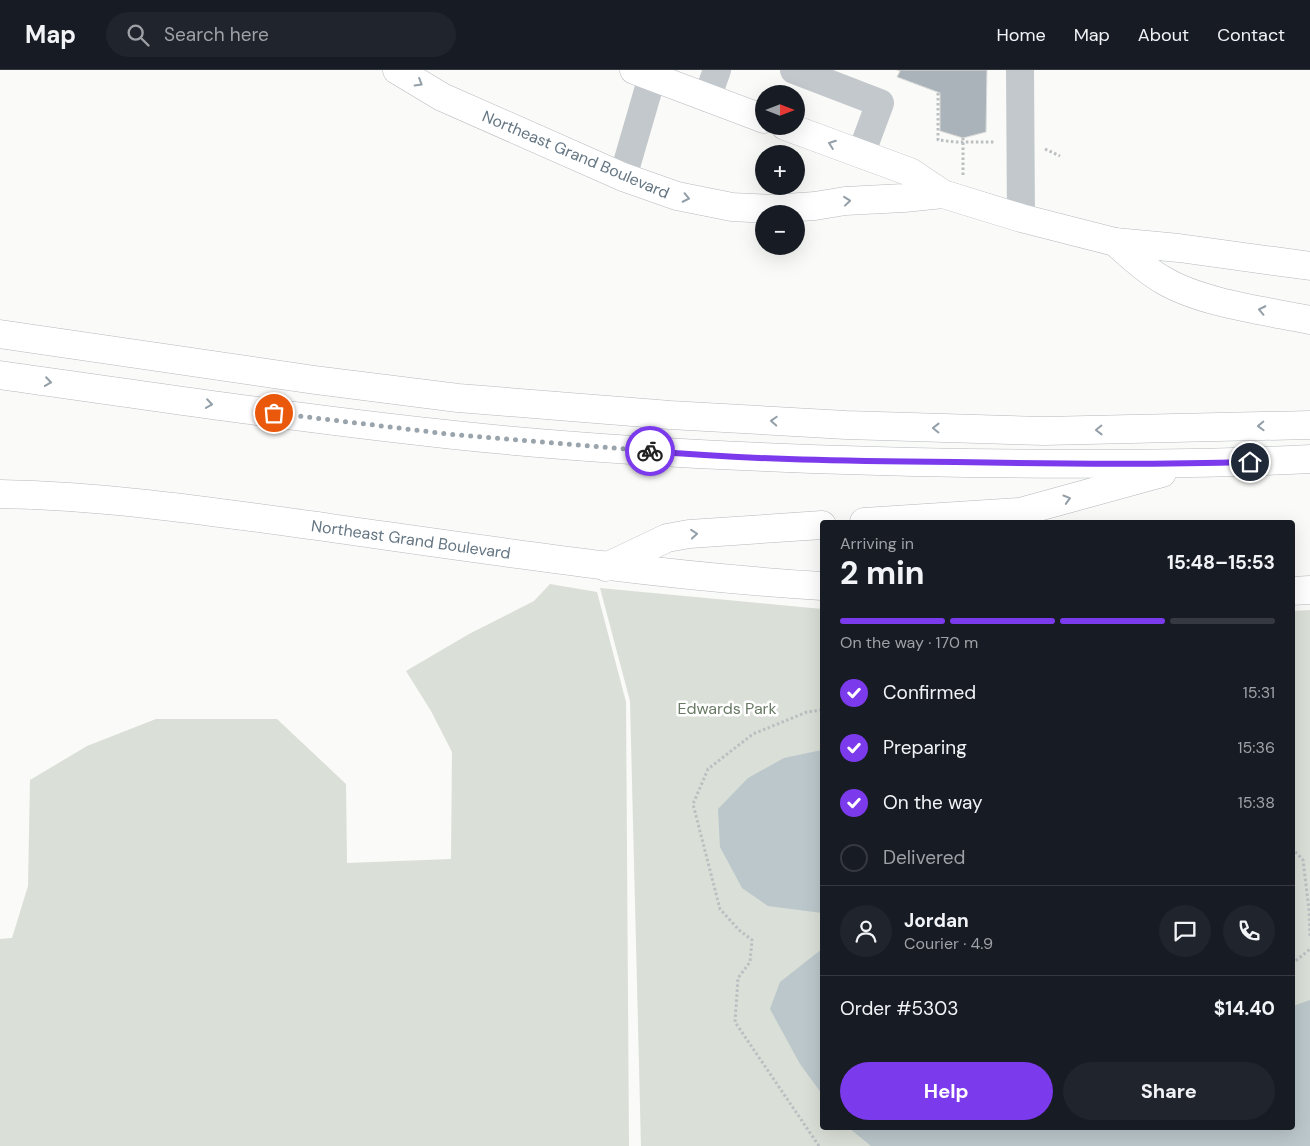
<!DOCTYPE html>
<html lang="en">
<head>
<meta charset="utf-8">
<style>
	:root { --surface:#171b24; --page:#20242c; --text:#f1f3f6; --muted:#9ea1a6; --line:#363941; --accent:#7c3aed }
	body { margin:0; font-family:"DM Sans",sans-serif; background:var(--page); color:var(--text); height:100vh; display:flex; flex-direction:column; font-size:19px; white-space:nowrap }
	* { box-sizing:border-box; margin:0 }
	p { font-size:16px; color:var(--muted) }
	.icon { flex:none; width:28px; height:28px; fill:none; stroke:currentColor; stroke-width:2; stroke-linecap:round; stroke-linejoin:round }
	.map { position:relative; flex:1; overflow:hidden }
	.panel { position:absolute; left:820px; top:450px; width:475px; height:610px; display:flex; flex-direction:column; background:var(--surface); border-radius:5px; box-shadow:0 5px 20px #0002 }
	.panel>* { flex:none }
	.needle { width:32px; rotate:90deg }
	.controls { position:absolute; left:755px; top:15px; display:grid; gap:10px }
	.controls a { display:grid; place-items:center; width:50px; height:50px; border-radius:50%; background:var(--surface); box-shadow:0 5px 20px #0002; font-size:25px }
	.pin { position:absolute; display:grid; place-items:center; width:42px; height:42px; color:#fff; margin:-21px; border:2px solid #fff; border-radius:50%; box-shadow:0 1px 5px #0007 }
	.courier { position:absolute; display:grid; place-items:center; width:50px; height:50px; margin:-25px; border:4px solid #7c3aed; border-radius:50%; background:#fff; color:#222; box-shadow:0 1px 6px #0007 }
	.summary em { font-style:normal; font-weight:700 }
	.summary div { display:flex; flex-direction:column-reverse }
	.summary { display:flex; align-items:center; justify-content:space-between; height:85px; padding:0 20px }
	h1 { font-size:32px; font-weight:700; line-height:38px }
	.bar { display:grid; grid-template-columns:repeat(4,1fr); gap:8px 5px; align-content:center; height:60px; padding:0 20px }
	.bar i { height:6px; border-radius:4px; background:var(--line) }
	.bar .on { background:var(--accent) }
	.bar p { grid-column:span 4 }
	.line { display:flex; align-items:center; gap:12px; padding:0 20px; border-top:1px solid var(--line) }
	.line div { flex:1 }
	.round { display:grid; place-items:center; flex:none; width:52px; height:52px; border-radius:26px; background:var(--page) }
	ol { padding:0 20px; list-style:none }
	li { display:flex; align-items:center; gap:15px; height:55px }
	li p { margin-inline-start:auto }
	li .icon { padding:5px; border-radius:50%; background:var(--accent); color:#fff; stroke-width:4 }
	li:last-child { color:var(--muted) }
	li i { width:28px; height:28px; border:2px solid var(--line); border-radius:50% }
	.action { display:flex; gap:10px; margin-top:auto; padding:10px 20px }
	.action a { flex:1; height:58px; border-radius:30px; background:var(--accent); color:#fff; font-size:20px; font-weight:700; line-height:58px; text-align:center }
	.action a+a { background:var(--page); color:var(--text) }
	header { display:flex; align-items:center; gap:30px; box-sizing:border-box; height:70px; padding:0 25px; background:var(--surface); border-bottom:1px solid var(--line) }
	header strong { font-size:24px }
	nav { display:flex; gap:28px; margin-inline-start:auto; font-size:18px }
	.search { width:350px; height:45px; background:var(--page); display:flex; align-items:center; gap:12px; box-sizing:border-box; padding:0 18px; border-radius:28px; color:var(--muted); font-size:19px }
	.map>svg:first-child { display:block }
	.green { fill:#dadfd7 }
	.water { fill:#bbc7cb }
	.building { fill:#aab3b9; stroke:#dcdcda }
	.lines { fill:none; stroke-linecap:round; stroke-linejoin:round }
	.major-casing { stroke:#b5babe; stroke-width:29 }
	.highway-casing { stroke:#b4b9bd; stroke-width:29 }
	.path { stroke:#bbbfc2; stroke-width:3; stroke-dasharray:2.5 2.5; stroke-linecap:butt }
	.minor { stroke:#c3c8cc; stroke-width:28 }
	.major { stroke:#fff; stroke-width:28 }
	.highway { stroke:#fff; stroke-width:28 }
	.oneway { stroke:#939fa8 }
	.done { stroke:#99a4ac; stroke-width:5; stroke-dasharray:0 9 }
	.route { stroke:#7c3aed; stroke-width:6 }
	.labels { text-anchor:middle; stroke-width:5; stroke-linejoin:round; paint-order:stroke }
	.street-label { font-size:16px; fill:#657683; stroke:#fff }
	.park-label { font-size:16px; fill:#687a64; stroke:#fff }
</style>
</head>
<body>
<header>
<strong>Map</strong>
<div class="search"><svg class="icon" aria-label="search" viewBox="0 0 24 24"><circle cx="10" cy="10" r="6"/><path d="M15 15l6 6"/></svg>Search here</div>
<nav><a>Home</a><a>Map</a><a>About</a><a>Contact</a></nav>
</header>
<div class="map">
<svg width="1310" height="1076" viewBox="0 0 1310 1076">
	<rect width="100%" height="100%" fill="#fafaf8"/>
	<g class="green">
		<polygon points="550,514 597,522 626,632 629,1076 0,1076 0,869 12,868 28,816 30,710 87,676 156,649 277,649 346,714 347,793 451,789 452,682 431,641 406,601 469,564 534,531"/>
		<polygon points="600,518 822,539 822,1058 1292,1058 1292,541 1310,540 1310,1076 641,1076 630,631"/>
	</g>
	<g class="water">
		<polygon points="822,680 822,843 768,836 742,818 720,777 718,739 748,708 784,688"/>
		<polygon points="822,879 822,1024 800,994 770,939 780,912"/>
		<polygon points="1310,930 1310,1076 871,1076 849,1058 1292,1058 1293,936"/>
	</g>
	<polygon class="building" points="897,0 987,0 986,62 963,68 940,61 940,23 897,7 900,1"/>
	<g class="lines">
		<g class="major-casing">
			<g id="major">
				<polyline points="397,0 442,27 623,107 677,126 732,137 771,139 815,136 845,131 904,128 943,124"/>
				<polyline points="634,0 764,49"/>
				<polyline points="785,56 910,102 943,124 1021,148 1115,172 1179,178 1310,196"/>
				<path d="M0,424C111,426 221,443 331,458C494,481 658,506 822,516"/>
				<polyline points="1292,521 1310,520"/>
			</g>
		</g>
		<g class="highway-casing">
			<g id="highway">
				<path d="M1115,172C1130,185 1145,200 1163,210C1201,233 1266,241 1310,250"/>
				<polyline points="0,264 315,310 458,328 670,345 846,355 1044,361 1310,355"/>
				<path d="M0,305C148,326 297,348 445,364C618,383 793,390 966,393C1081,394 1196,395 1310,389"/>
				<polyline points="864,452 1020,442 1162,403"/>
				<polyline points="606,497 667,468 689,464 822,455"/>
			</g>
		</g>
		<g class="path">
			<polyline points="938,23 938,70 956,72 995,72"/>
			<polyline points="1045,79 1060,86"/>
			<polyline points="963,105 963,68"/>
			<polyline points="1292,778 1303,790 1309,840 1310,866"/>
			<polyline points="1292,894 1310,879"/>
			<polyline points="819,1076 735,952 738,908 750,892 752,870 739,860 720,839 693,734 708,699 753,664 807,642 822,640"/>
		</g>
		<g class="minor">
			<polyline points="794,0 880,33 861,84"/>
			<polyline points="1020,0 1021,148"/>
			<polyline points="707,28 717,0"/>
			<polyline points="623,107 652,7 652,0"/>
		</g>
		<use href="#major" class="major"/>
		<use href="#highway" class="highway"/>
	</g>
	<defs><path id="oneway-chevron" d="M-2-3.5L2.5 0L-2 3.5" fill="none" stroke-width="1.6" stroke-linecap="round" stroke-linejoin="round" transform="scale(1.25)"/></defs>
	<g class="oneway">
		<use href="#oneway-chevron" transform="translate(419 13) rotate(31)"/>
		<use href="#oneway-chevron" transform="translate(832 74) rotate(-160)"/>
		<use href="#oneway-chevron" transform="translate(686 128) rotate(12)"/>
		<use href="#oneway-chevron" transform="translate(847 131) rotate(-6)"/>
		<use href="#oneway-chevron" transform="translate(1262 240) rotate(-168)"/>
		<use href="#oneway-chevron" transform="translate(48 312) rotate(8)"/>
		<use href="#oneway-chevron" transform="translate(209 334) rotate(8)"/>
		<use href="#oneway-chevron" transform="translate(774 351) rotate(-177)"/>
		<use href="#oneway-chevron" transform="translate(1261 356) rotate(178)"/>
		<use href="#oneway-chevron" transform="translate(936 358) rotate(-179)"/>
		<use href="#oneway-chevron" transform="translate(1099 360) rotate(179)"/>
		<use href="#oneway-chevron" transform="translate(1067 429) rotate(-16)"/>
		<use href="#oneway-chevron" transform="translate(694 464) rotate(-5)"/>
	</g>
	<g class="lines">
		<polyline class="done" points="274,343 448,364 650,381"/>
		<path class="route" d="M650,381C751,390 853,391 955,392C1053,394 1151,395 1250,392"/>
	</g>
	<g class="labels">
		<g class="street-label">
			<text transform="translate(576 84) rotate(23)" y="6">Northeast Grand Boulevard</text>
			<text transform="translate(411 469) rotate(8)" y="6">Northeast Grand Boulevard</text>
		</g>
		<g class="park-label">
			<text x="727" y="644">Edwards Park</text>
		</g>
	</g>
</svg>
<div class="controls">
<a><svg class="needle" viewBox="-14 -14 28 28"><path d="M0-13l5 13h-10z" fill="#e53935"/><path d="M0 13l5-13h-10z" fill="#9ea1a6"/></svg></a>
<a>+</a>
<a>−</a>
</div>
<div class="pin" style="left:274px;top:343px;background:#ea580c"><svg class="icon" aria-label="bag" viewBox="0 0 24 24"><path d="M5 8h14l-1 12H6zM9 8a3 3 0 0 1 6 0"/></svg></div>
<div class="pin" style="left:1250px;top:392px;background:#1f2937"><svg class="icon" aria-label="home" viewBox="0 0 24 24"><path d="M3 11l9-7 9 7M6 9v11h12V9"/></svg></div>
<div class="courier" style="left:650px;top:381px"><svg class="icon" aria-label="bike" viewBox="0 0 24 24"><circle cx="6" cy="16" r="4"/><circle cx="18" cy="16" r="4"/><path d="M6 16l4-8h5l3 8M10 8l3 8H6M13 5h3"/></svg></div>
<section class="panel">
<div class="summary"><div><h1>2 min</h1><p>Arriving in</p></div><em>15:48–15:53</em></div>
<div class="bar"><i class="on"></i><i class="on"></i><i class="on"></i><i></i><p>On the way · 170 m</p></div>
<ol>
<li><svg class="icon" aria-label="check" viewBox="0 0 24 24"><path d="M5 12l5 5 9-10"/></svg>Confirmed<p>15:31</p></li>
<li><svg class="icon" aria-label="check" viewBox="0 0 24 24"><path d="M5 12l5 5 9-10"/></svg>Preparing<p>15:36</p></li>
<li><svg class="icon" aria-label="check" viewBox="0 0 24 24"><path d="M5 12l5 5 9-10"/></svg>On the way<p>15:38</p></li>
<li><i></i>Delivered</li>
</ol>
<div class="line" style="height:90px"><a class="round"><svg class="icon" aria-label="person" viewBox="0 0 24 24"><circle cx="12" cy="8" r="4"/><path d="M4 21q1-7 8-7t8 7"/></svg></a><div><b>Jordan</b><p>Courier · 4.9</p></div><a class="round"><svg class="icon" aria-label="chat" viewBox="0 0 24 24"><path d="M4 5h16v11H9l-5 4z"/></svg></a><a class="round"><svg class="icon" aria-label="phone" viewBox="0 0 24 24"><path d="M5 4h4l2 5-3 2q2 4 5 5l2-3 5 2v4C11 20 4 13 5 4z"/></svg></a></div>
<div class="line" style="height:65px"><div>Order #5303</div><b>$14.40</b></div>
<div class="action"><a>Help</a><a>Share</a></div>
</section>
</div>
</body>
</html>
